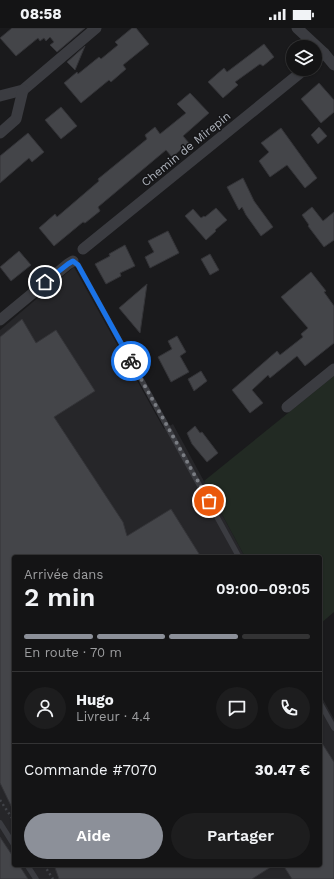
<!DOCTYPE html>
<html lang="fr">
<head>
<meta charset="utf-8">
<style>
	:root { --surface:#141415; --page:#1d1d1e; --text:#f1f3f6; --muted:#9d9ea0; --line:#333334; --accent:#8c9099 }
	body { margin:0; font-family:"Work Sans",sans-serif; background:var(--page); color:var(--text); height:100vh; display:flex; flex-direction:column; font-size:15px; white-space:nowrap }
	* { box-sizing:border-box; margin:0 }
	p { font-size:13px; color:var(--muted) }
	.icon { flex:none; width:22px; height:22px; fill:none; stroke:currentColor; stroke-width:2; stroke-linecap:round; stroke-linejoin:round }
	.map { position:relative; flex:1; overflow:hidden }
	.side { position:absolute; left:12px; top:527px; width:310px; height:312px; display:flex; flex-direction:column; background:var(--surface); border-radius:4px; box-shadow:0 1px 3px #0004,0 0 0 1px var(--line) }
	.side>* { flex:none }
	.controls { position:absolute; left:286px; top:12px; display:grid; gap:8px }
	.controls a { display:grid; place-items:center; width:36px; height:36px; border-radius:50%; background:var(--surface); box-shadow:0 1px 3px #0004,0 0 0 1px var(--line); font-size:20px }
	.pin { position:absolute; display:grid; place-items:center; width:34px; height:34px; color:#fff; margin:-17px; border:2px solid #fff; border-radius:50%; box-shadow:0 1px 4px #0007 }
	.courier { position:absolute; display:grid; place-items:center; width:40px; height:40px; margin:-20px; border:3px solid #1a73e8; border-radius:50%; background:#fff; color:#222; box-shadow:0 1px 5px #0007 }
	.summary em { font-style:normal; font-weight:600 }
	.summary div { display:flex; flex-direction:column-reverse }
	.summary { display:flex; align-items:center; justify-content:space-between; height:68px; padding:0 12px }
	h1 { font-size:26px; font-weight:600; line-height:30px }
	.bar { display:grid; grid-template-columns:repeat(4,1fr); gap:6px 4px; align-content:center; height:48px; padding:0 12px }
	.bar i { height:5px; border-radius:3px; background:var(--line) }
	.bar .current { background:var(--accent) }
	.bar p { grid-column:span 4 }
	.line { display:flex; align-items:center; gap:10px; padding:0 12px; border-top:1px solid var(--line) }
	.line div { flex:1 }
	.round { display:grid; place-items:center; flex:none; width:42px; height:42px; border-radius:21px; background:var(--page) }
	.primary-button { display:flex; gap:8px; margin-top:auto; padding:8px 12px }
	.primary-button a { flex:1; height:46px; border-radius:24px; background:var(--accent); color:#fff; font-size:16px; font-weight:600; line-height:46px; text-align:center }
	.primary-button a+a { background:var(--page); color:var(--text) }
	.status { display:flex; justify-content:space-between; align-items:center; height:28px; padding:0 20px; background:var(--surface); direction:ltr }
	.status svg { height:11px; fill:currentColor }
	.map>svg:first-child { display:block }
	.built { fill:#262629 }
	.green { fill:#222a23 }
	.building { fill:#444549; stroke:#343438 }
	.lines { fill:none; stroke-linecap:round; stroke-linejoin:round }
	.path { stroke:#414348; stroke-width:2.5; stroke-dasharray:2 3; stroke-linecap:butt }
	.service { stroke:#3b3c41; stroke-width:5.5 }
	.minor { stroke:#3b3c41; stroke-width:11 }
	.done { stroke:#7a7d83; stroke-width:4; stroke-dasharray:0 7.2 }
	.route { stroke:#1a73e8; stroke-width:5 }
	.labels { text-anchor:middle; stroke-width:3; stroke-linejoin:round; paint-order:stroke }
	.street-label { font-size:12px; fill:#adb2bb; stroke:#151517 }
</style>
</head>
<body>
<div class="status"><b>08:58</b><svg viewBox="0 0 49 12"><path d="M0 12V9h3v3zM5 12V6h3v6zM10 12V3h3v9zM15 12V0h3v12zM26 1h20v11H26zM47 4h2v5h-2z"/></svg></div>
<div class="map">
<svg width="334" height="851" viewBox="0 0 334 851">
	<rect width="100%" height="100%" fill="#1a1a1c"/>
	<polygon class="built" points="74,239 164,401 173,396 245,529 14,529 14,837 320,837 320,666 334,691 334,851 0,851 0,302"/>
	<polygon class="green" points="334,348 334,584 320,596 320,529 245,529 204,453"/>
	<g class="building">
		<polygon points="12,0 85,0 57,24 50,17 54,14 50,9 46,13 44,10 40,13 38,10 16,28 0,10"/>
		<polygon points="132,0 136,0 149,16 123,37 126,41 111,54 109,52 81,75 64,55 77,44 78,46 99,29 101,31 118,17 115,14"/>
		<polygon points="264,16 274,29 263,38 260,36 235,54 238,57 223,70 208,54 224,40 227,44"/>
		<polygon points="85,18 75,42 67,34"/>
		<polygon points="319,55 334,72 334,84 321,95 301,71"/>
		<polygon points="190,65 209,85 183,108 189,115 172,129 166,122 98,179 100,183 85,195 83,194 54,218 39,200 55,186 57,189 99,153 98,151 147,111 145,107 155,99 160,106 186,85 177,76"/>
		<polygon points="61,79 77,98 61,111 45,92"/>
		<polygon points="319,99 327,108 318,116 311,107"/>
		<polygon points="281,100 317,150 305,160 287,137 270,149 259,133 269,124 261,115"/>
		<polygon points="28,105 44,124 32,134 29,130 0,155 0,128"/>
		<polygon points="243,150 254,173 273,199 261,208 246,187 242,179 239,182 227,159"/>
		<polygon points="312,179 323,193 334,184 334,212 324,219 308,198 309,197 302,187"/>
		<polygon points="216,180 227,192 215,202 216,203 206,212 185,188 193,181 201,190 204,188 205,189"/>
		<polygon points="168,203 179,225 150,240 145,229 154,224 148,213"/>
		<polygon points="125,217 135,238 120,245 121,248 106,256 95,236 110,228 109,226"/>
		<polygon points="19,223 31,237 11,253 0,239"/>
		<polygon points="210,226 219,242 210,247 201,231"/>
		<polygon points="311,244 326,263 324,264 334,278 334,315 305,338 297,328 270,350 268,347 252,362 263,375 250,385 232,362 277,323 280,327 303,309 301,306 308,300 281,269"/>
		<polygon points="147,256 140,305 119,280"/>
		<polygon points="22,291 36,315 56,302 95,363 54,389 123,494 127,508 171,481 201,529 14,529 14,784 0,755 0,309"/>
		<polygon points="177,308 186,324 180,328 189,344 171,354 158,329 172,321 168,313"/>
		<polygon points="201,343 207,353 194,363 188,351"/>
		<polygon points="195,398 200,405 202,404 218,425 207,434 192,416 187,405"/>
		<polygon points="320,712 334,734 334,851 292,851 283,837 320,837"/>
		<polygon points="0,809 14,830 14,837 19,837 28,851 0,851"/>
		<polygon points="54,837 274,837 252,851 59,851"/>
	</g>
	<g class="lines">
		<g class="path">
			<polyline points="0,772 14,793"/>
			<polyline points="44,837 53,851"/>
		</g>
		<g class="service">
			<polyline points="73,233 78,237 239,529"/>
			<polyline points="320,675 334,700"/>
			<polyline points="0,795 14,817"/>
			<polyline points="27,837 36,851"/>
		</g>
		<g class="minor">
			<polyline points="297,0 324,25 334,37"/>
			<polyline points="315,32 324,25"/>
			<polyline points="0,68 23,62 96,0"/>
			<polyline points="0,105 16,91 23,62"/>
			<polyline points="83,221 305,41"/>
			<polyline points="0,292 68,236 73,233"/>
			<polyline points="287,379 334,341"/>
		</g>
	</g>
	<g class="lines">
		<polyline class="done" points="131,333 209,473"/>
		<polyline class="route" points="45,254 68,236 73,233 78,237 131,333"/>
	</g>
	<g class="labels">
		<g class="street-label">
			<text transform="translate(186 121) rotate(-39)" y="4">Chemin de Mirepin</text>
		</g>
	</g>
</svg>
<div class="controls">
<a><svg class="icon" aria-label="layers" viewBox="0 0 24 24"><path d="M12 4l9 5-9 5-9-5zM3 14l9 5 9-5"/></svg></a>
</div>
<div class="pin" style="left:209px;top:473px;background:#ea580c"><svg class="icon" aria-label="bag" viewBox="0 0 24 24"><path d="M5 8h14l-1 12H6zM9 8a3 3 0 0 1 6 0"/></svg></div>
<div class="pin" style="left:45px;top:254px;background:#1f2937"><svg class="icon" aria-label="home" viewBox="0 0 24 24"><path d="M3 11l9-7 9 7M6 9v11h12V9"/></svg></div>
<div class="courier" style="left:131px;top:333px"><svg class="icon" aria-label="bike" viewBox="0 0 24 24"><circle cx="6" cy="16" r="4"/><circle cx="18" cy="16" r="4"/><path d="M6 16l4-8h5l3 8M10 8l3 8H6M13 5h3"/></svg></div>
<section class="side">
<div class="summary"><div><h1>2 min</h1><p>Arrivée dans</p></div><em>09:00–09:05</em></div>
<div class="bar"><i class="current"></i><i class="current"></i><i class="current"></i><i></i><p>En route · 70 m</p></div>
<div class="line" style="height:72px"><a class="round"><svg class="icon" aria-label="person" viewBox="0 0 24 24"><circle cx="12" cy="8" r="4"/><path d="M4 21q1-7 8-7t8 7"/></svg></a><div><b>Hugo</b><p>Livreur · 4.4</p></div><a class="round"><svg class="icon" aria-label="chat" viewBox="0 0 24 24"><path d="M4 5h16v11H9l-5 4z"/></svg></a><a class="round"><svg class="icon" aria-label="phone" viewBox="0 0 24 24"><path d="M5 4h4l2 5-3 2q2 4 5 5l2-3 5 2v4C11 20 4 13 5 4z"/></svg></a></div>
<div class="line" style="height:52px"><div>Commande #7070</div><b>30.47 €</b></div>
<div class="primary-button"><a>Aide</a><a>Partager</a></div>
</section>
</div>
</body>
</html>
